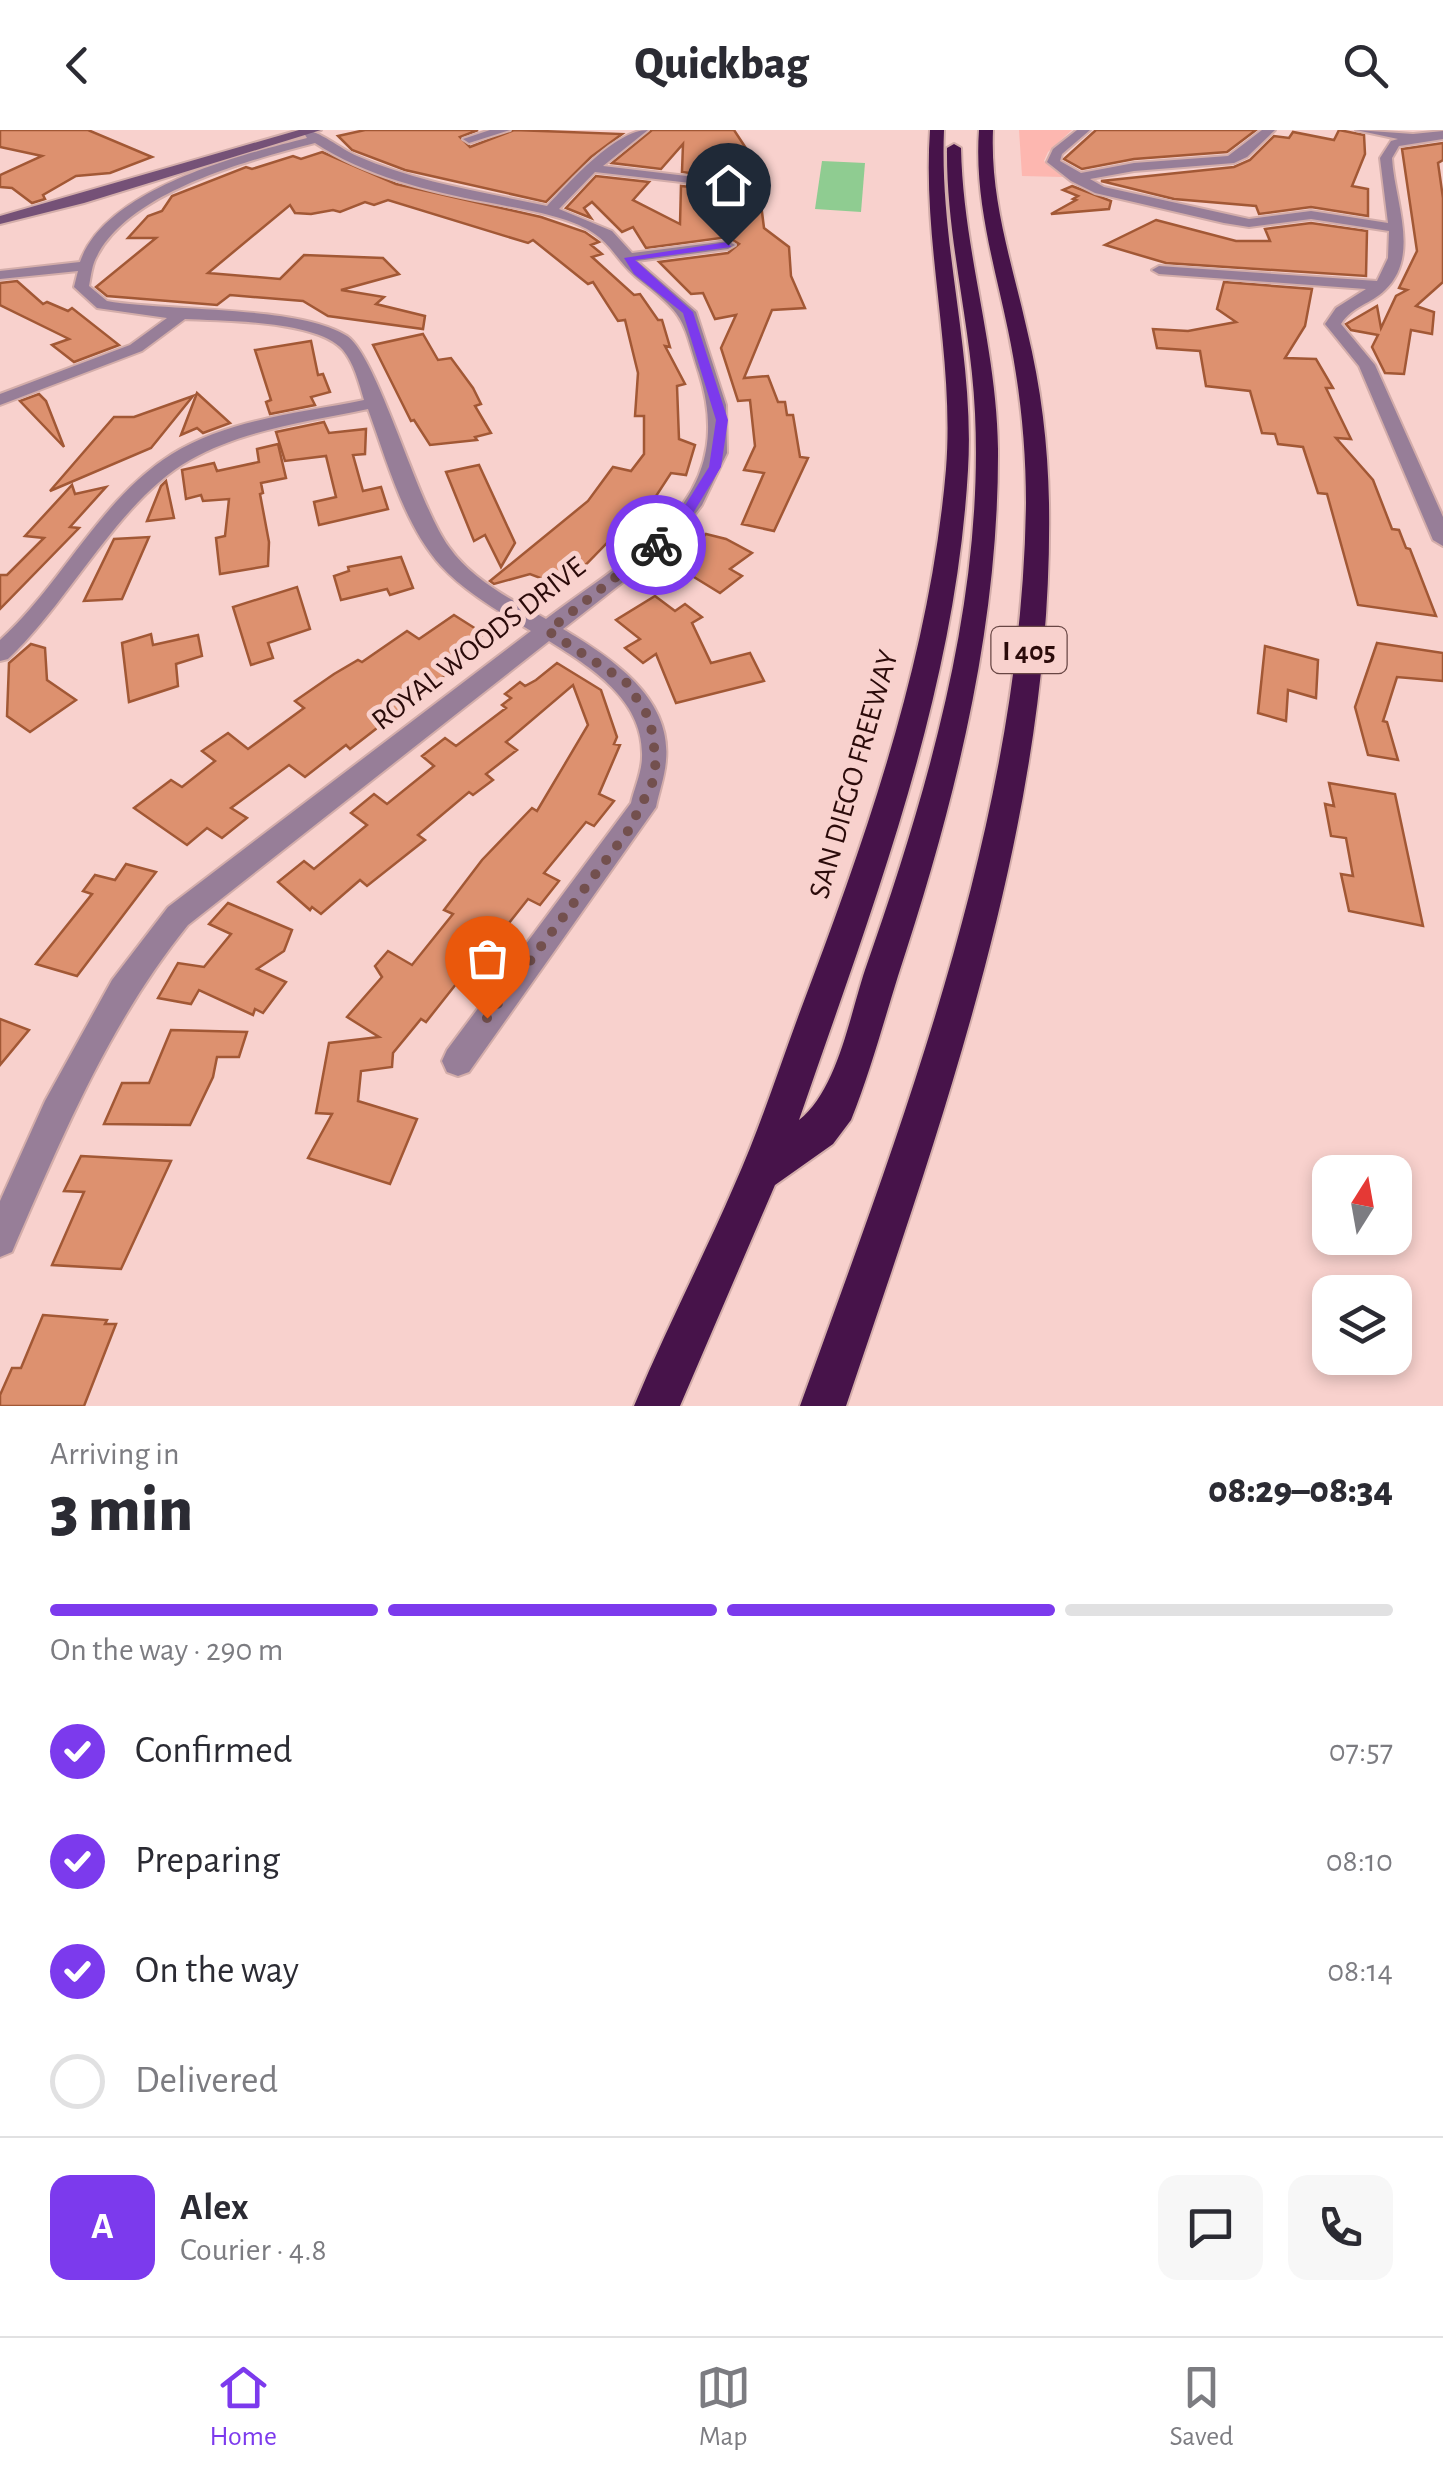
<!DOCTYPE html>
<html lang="en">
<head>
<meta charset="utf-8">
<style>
	:root { --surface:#fff; --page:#f7f7f7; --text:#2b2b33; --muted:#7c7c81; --line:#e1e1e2; --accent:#7c3aed }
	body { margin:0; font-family:"Alegreya Sans",sans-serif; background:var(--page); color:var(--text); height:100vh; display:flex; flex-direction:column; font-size:38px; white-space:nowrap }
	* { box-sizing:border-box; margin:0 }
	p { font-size:32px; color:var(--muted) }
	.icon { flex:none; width:55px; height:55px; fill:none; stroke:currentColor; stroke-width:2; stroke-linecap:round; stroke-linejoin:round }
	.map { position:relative; height:1276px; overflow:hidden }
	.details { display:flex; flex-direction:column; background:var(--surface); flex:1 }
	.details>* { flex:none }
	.needle { width:65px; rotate:11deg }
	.controls { position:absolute; left:1312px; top:1025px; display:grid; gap:20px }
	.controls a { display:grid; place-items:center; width:100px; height:100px; border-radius:20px; background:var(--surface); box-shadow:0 5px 15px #0003; font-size:50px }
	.pin { position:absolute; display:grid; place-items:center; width:85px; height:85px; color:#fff; margin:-102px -42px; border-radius:50% 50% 50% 0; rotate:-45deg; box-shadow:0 0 10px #0007 }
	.pin .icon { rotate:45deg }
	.courier { position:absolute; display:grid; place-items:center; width:100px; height:100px; margin:-50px; border:8px solid #7c3aed; border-radius:50%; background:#fff; color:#222; box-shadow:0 2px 12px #0007 }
	.overview em { font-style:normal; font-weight:800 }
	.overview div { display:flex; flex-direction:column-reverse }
	.overview { display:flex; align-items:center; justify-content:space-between; height:170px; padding:0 50px }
	h1 { font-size:65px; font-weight:800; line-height:75px }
	.bar { display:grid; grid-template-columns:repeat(4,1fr); gap:15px 10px; align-content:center; height:120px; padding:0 50px }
	.bar i { height:12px; border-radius:8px; background:var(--line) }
	.bar .selected { background:var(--accent) }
	.bar p { grid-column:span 4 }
	.line { display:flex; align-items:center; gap:25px; padding:0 50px; border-top:2px solid var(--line) }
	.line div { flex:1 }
	.round { display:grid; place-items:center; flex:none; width:105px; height:105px; border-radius:20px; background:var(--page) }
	ol { padding:0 50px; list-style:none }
	li { display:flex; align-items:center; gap:30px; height:110px }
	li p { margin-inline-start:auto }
	li .icon { padding:10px; border-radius:50%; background:var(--accent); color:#fff; stroke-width:4 }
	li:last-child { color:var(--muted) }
	li i { width:55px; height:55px; border:5px solid var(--line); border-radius:50% }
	header { display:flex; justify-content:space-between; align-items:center; height:130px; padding:0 50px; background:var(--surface); font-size:45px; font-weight:800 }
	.dock { display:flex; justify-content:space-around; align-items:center; height:140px; border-top:2px solid var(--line); background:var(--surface); font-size:28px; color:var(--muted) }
	.dock a { display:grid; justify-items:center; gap:5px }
	.dock .selected { color:var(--accent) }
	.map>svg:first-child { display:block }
	.green { fill:#fdb7b0 }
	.water { fill:#8fcc91 }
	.building { fill:#dd916f; stroke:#a25835; stroke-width:2.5 }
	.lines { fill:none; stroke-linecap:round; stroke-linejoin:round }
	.minor-casing { stroke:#d3adaa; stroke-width:4 }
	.secondary-casing { stroke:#d3adaa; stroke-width:4 }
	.motorway-casing { stroke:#d3adaa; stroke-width:4 }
	.minor { fill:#977e98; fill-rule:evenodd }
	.secondary { fill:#755177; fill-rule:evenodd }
	.motorway { fill:#47134a; fill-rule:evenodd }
	.route { fill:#7c3aed }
	.done { stroke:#73504e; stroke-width:10; stroke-dasharray:0 18 }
	.labels { text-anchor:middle; stroke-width:10; stroke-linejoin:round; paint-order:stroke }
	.shield { fill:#f8d1cd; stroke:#684644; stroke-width:2.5 }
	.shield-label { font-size:28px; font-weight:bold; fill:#2b0b0a }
	.street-label { font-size:30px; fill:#2b0b0a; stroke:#f8d1cd }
</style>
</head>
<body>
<header><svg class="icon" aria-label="back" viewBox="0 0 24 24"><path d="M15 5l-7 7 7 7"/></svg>Quickbag<svg class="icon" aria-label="search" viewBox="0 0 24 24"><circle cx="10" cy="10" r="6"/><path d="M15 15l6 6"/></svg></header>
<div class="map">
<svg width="1443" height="1276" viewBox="0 0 1443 1276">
	<rect width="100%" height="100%" fill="#f8d1cd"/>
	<polygon class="green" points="1019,0 1072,0 1048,22 1044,31 1063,47 1022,46"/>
	<polygon class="water" points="822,31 865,33 861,82 815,79"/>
	<g class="building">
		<polygon points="0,0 88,0 152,27 110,43 76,46 43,65 45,69 32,73 12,58 0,57 0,45 42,26 0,17"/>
		<polygon points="365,0 478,0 460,7 470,17 514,0 622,4 591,27 546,72 405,40 352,20 338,6"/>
		<polygon points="652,0 734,0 757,35 748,39 758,50 764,98 789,117 791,146 805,178 772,180 744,248 768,246 778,272 785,272 787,285 793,285 800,327 808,328 774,401 742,394 764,343 744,340 755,316 750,270 738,271 721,218 736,185 715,189 703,163 691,164 659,132 728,123 739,114 728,107 646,118 633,97 622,102 592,72 584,78 591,88 566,78 596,46 649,52 633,70 680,94 681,56 699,58 705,50 697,44 682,42 683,14 661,39 612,33"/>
		<polygon points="1096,0 1256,0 1227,22 1134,29 1082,39 1064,29"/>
		<polygon points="1339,0 1364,5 1365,24 1352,56 1368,59 1368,86 1311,77 1259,84 1256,76 1174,69 1101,51 1234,37 1250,30 1274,6 1289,8 1293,2 1334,10"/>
		<polygon points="1443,13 1443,30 1438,33 1443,68 1443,152 1416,176 1434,182 1432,204 1411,200 1404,244 1385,243 1372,217 1378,205 1351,200 1346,194 1377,176 1381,198 1396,166 1407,160 1399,158 1417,121 1402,19"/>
		<polygon points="322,22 396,54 541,87 585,102 599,112 591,115 602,124 592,127 634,165 640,164 658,190 662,190 670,217 665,216 685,254 677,256 679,309 695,315 686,345 671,343 643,386 608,412 564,457 530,444 494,454 490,451 588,371 613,337 631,341 644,324 644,286 635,286 638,243 625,190 618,191 593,152 588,154 533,110 528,113 388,70 374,75 365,72 340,82 333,80 311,84 295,83 290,75 208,143 280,149 304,125 383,128 399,144 341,160 384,167 376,174 425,186 423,199 328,186 303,171 230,165 217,175 107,166 96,157 156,108 128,108 148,86 162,81 172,66 246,37 252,39 293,26 301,29"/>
		<polygon points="1072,56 1111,71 1109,79 1051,84 1076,70 1073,69 1078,66 1063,60"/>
		<polygon points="1156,90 1236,111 1270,111 1265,99 1311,93 1367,101 1366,146 1166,133 1105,115"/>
		<polygon points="17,151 43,174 47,172 68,181 72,178 119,215 74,232 52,215 69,209 0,175 0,153"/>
		<polygon points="1224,152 1312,159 1305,196 1285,228 1316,229 1333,258 1326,258 1351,309 1336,308 1373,350 1392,399 1399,400 1406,418 1410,419 1436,486 1358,475 1327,364 1318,363 1303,317 1278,314 1275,304 1262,303 1250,261 1206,256 1200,221 1157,218 1153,199 1188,201 1236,192 1217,179"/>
		<polygon points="423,204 438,230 451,228 473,258 481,274 475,276 491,303 475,307 477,310 430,315 414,290 411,291 373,215"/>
		<polygon points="311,211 318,245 323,244 330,262 311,267 315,275 270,284 266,272 271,270 255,220"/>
		<polygon points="197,263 230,293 203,303 197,298 181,305"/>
		<polygon points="39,264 46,271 64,317 20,271"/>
		<polygon points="193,266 151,318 50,361 114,287 134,287"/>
		<polygon points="324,292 329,303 366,299 365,324 353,325 363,361 381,357 388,379 319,395 314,372 336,367 326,326 285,331 276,302"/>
		<polygon points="278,314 286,348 261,353 263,363 260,364 269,412 268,436 220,444 216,408 225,406 229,369 203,371 201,365 186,369 182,340 214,333 217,341 259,332 257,319"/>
		<polygon points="479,335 515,413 501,437 485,405 474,411 446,342"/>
		<polygon points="166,351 174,388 147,391 161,356"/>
		<polygon points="72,355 75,364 106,357 70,397 79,398 0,479 0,445 7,445 44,408 25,406"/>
		<polygon points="706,404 726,409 752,423 730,439 742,446 720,463 676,436"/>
		<polygon points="149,407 122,469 84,471 114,409"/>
		<polygon points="401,427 413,458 390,465 387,459 341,470 334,446 349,441 348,437"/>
		<polygon points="297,457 310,499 268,513 273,528 251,535 233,477"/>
		<polygon points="655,466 675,481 685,474 702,487 692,493 711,533 750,523 764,551 676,573 656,524 643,533 625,518 640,509 616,490"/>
		<polygon points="454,485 484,504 461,520 465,522 455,530 461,533 350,619 346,615 305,647 289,635 231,678 247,688 222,708 207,698 187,715 134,678 171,650 182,657 215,631 202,621 228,603 248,619 304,578 295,571 334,544 358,530 362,532 407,501 419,509"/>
		<polygon points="151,504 153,515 198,505 202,526 176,534 178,556 129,572 122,513"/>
		<polygon points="1377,513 1443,523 1443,551 1397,547 1383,591 1387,592 1398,630 1368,625 1355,577"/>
		<polygon points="31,514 45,518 47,550 76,570 30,602 7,586 9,533"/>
		<polygon points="1265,516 1318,530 1316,568 1288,560 1286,591 1258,583"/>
		<polygon points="557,533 601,560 617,607 614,614 620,615 599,664 614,671 594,696 586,692 544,743 559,751 540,775 528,769 486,822 496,833 466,857 460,849 426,892 421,889 393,923 392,937 361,941 358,971 417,989 390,1054 308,1028 332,984 316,983 329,913 379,907 347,887 382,847 375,836 388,821 412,835 453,784 444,780 482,730 532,678 537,681 588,595 573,555 506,612 517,620 486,644 493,650 473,665 469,662 418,705 425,710 367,756 360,750 321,784 312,777 310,780 278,752 304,731 314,739 367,695 351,683 374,664 387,674 434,636 422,626 445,608 456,616 506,578 502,575 511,568 505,564 520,552 525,556 536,550"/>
		<polygon points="1329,653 1395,664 1423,796 1349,781 1341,744 1353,746 1346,708 1331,706 1325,674 1334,676"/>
		<polygon points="126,734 156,742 77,846 36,834 92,764 83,761 95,745 115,750"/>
		<polygon points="228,773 292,800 284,821 257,839 286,852 263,883 255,879 253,885 199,860 191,874 158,868 178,833 204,837 231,804 209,794"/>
		<polygon points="0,889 29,900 0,935"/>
		<polygon points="171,900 247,902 239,927 217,927 213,947 190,995 104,994 122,953 149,953"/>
		<polygon points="81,1026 171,1031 121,1139 52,1135 84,1062 64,1061"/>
		<polygon points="43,1185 107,1190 105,1194 116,1194 84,1276 0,1276 0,1265 12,1238 21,1238"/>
	</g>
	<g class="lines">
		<g class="minor-casing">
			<g id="minor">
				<path d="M302,0C320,0 340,19 357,26C419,53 483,62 547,76C569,53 615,0 648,0L603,36L695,47L701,51L699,54L595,42L559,79L612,101L632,123L728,111L735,115L728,119L637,131L696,182L726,275L727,323L702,375L673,413L563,499C610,527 672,567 666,630C665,646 659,662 656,677L469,942L458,946L447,942L442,931L447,920L631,673C634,659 642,642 642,627C644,570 592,538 549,511L188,795C109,893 62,1007 12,1122L0,1127V1071L45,971L112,850L168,777L531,501C500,482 466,463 441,436C404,395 387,331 368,279C308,292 244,299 190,330C119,370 70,471 8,529L0,531V510C62,454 100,369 172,324C229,289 301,283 364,270C359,253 354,233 343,220C317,190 223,191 185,189L142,221L0,275V264L130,215L167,188L97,178L74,157L78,141L0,149V141L80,132C105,59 240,25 307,8ZM315,13C365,46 428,61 486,72C515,78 546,82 574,93C614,109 612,129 641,151C687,187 682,189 699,243C740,372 634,422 546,489C512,470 472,450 449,417C417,374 378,227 347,206C299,175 168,182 107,171L89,156C91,146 92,134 97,126C130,61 250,30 315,13Z"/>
				<polygon points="490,0 510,0 469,13 463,9"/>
				<path d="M1077,0H1090L1062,24L1060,31L1081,43L1134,33L1228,26L1262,0H1275L1247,27L1234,33L1134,41L1090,49L1104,57L1249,89L1311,81L1388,93L1380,28L1391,11L1398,9L1356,0L1413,4L1443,1V9L1399,16L1392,28C1394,70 1421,126 1385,160C1371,174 1352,176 1341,194L1375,235L1443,387V416L1433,410L1359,236L1325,194L1336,178L1366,159L1159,144L1152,140L1159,136L1377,151L1388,128L1389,101L1311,89L1249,97L1224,93L1095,63L1071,51L1047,32L1053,19Z"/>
			</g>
		</g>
		<g class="secondary-casing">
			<polygon id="secondary" points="299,0 321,0 84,73 0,94 0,86"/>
		</g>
		<g class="motorway-casing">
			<g id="motorway">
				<path d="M930,0H944C939,114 975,226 968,340C955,566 872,778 799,990C837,961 850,885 865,840C927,663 984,472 975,283C971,193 946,108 947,18L954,14L961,18C963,120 997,217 998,319C999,499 954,676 898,846C883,894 870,943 851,990L833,1014L775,1055L680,1276H634C665,1201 702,1130 734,1056C760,998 779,938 801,879C867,705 930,526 946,339C955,226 922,114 930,0Z"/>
				<path d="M979,0H993C990,70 1012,133 1027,200C1041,257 1048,315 1049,373C1054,683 944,986 846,1276H800C905,986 1022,685 1026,373C1026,315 1020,257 1008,200C994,133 974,69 979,0Z"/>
			</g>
		</g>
		<use href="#minor" class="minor"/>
		<use href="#secondary" class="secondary"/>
		<use href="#motorway" class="motorway"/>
	</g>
	<polygon class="route" points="728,112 731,117 635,130 693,182 728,290 721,337 689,390 656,420 650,415 679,385 709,337 716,290 683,183 634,144 624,128"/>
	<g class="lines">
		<polyline class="done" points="487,888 628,701 652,654 656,631 650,589 626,552 548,501 656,415"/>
	</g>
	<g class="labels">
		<rect class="shield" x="991.5" y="497" width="75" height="46" rx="8"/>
		<g class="shield-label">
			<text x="1029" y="530">I 405</text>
		</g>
		<g class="street-label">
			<text transform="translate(478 513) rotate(-38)" y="10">ROYAL WOODS DRIVE</text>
			<text transform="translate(853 644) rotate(-74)" y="10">SAN DIEGO FREEWAY</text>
		</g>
	</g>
</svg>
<div class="controls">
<a><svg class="needle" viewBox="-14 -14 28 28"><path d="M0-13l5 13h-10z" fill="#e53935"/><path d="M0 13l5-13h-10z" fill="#7c7c81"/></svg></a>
<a><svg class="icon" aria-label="layers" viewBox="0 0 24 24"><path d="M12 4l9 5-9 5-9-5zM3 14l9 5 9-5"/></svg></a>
</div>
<div class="pin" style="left:487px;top:888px;background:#ea580c"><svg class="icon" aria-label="bag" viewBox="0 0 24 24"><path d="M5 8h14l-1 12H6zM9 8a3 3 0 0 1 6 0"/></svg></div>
<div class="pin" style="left:728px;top:115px;background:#1f2937"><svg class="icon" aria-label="home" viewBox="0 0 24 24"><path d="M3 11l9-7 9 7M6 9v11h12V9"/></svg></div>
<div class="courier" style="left:656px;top:415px"><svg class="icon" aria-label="bike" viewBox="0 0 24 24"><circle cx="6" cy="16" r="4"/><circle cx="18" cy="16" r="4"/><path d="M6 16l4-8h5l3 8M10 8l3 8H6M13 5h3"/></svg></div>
</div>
<section class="details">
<div class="overview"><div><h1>3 min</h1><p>Arriving in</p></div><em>08:29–08:34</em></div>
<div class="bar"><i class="selected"></i><i class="selected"></i><i class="selected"></i><i></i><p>On the way · 290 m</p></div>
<ol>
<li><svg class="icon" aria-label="check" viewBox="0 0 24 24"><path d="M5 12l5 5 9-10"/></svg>Confirmed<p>07:57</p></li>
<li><svg class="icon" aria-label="check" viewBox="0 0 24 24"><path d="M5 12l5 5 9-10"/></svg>Preparing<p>08:10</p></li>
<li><svg class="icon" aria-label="check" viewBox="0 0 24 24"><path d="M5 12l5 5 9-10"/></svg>On the way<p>08:14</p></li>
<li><i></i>Delivered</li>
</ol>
<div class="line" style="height:180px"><b class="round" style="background:var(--accent);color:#fff">A</b><div><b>Alex</b><p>Courier · 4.8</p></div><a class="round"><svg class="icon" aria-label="chat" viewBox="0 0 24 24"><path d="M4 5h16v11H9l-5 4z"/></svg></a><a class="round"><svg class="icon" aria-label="phone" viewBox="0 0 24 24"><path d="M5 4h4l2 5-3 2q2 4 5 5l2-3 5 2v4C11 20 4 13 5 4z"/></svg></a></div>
</section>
<nav class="dock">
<a class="selected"><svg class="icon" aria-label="home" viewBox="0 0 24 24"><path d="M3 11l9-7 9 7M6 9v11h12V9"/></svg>Home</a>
<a><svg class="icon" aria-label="map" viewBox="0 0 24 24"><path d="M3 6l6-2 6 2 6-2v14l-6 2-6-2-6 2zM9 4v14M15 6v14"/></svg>Map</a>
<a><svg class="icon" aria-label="saved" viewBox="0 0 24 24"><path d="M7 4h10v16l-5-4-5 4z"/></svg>Saved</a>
</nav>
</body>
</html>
